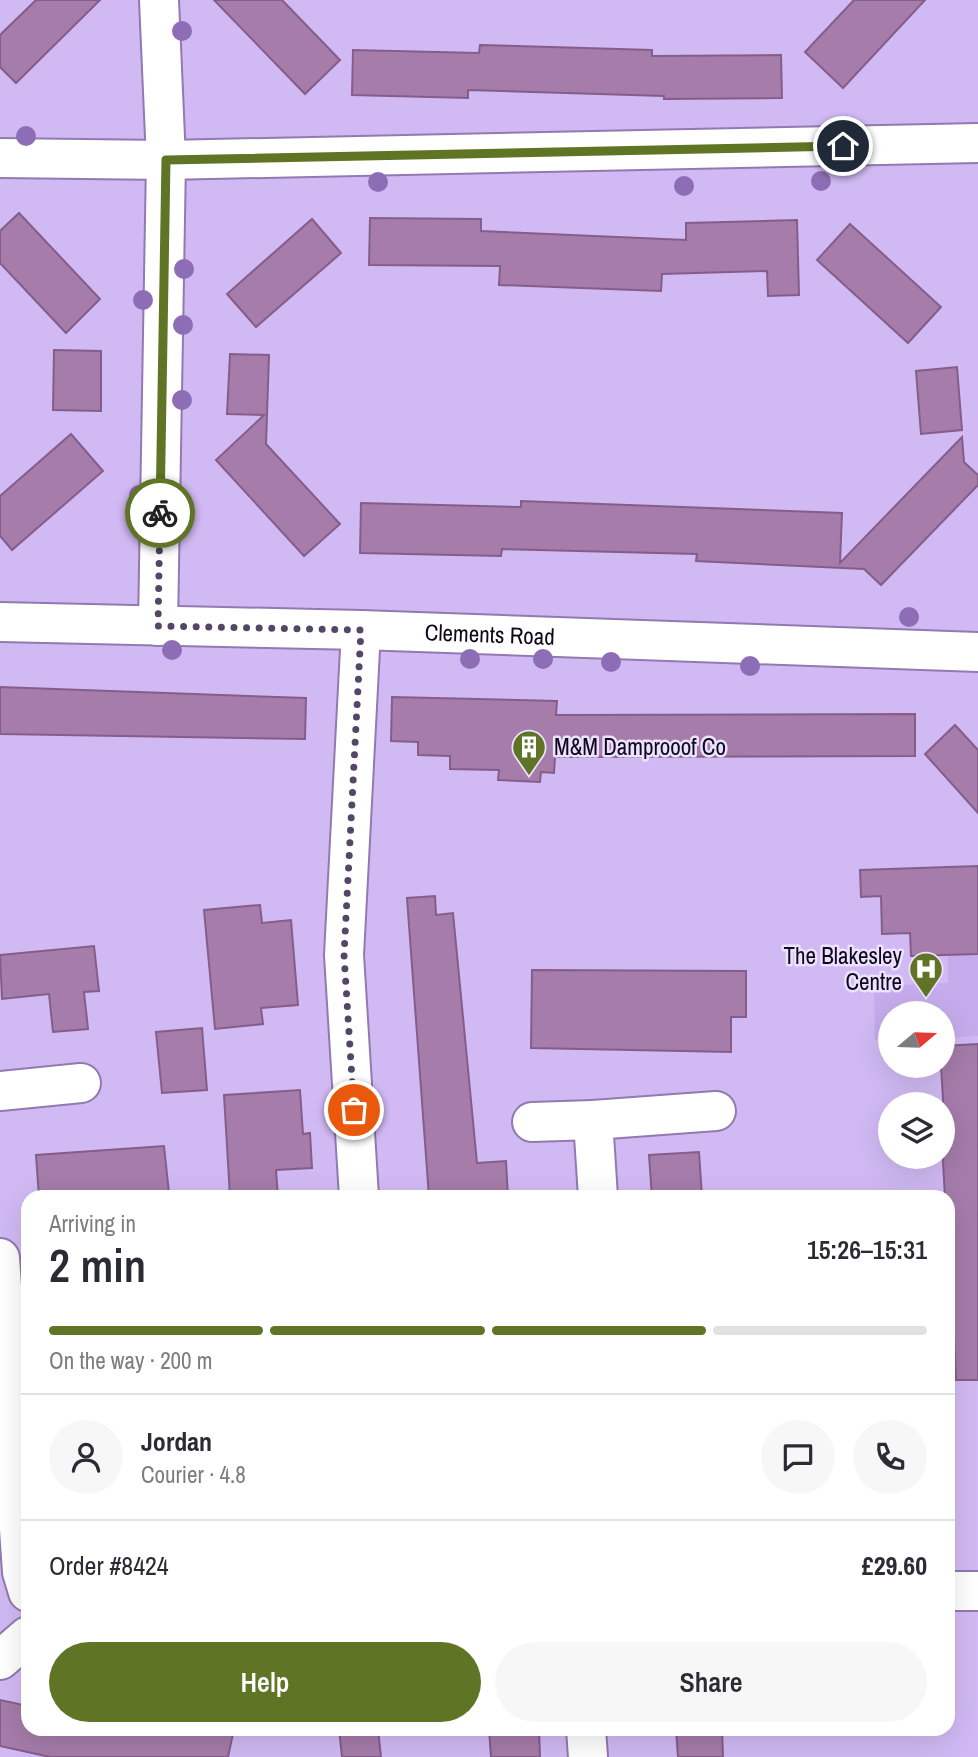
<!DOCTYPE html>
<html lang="en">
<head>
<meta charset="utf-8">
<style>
	:root { --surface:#fff; --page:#f7f7f7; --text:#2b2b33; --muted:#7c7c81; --line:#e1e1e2; --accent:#5f7424 }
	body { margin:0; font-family:"Archivo Narrow",sans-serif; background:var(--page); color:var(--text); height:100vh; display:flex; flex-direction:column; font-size:26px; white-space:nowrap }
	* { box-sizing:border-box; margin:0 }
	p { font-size:23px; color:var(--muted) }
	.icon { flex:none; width:38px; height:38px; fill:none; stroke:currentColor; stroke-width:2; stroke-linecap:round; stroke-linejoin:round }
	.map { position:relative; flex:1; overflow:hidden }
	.panel { position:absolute; left:21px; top:1190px; width:934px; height:546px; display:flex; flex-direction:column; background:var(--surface); border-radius:21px; box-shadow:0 7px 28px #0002 }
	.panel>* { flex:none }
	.needle { width:46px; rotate:71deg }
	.controls { position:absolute; left:878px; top:1001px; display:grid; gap:14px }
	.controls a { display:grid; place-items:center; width:77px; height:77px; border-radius:50%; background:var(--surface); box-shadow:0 7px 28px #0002; font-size:35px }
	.pin { position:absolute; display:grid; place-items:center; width:60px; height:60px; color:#fff; margin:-30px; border:4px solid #fff; border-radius:50%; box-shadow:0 2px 7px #0007 }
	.courier { position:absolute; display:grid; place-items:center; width:70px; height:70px; margin:-35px; border:5px solid #5f7424; border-radius:50%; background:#fff; color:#222; box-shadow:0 2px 9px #0007 }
	.overview em { font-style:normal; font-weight:600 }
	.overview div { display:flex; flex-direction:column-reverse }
	.overview { display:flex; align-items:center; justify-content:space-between; height:119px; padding:0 28px }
	h1 { font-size:46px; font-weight:600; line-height:52px }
	.bar { display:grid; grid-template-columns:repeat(4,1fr); gap:10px 7px; align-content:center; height:84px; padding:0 28px }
	.bar i { height:9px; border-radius:5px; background:var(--line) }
	.bar .active { background:var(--accent) }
	.bar p { grid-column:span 4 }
	.line { display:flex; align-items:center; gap:18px; padding:0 28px; border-top:2px solid var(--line) }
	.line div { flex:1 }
	.round { display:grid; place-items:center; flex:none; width:74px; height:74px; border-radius:37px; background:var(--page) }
	.cta { display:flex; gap:14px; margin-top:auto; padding:14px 28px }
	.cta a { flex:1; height:80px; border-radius:42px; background:var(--accent); color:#fff; font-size:28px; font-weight:600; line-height:80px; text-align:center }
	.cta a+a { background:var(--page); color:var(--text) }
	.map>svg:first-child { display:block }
	.built { fill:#c6acec }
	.building { fill:#a57caa; stroke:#855d8a; stroke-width:2 }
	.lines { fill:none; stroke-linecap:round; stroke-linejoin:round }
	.minor-casing { stroke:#907ab0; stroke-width:42 }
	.minor { stroke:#fff; stroke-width:38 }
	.tree { fill:#8d6db5 }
	.done { stroke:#534666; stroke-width:7; stroke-dasharray:0 12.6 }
	.route { stroke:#5f7424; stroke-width:9 }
	.labels { text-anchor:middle; stroke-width:5; stroke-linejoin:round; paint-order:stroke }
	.street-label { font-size:23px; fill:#0f071a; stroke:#ece1ff }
	.poi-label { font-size:23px; fill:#0f071a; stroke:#ece1ff; text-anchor:start }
</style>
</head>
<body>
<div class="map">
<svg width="978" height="1757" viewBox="0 0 978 1757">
	<rect width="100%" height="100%" fill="#d1baf4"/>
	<polygon class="built" points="978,954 978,1036 943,1038 943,1013 891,1013 891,1040 875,1040 874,986 948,983 948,955"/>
	<g class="building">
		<polygon points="36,0 100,0 16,83 0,67 0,35"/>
		<polygon points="214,0 282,0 340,60 305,94"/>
		<polygon points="854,0 925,0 843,88 805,52"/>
		<polygon points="480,45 652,50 652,56 781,55 782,98 664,99 664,96 468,90 468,98 352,95 353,50 479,53"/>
		<polygon points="19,213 100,299 66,333 0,263 0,231"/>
		<polygon points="370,218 481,219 481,231 686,240 686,223 797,220 799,295 768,296 767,271 662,274 661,291 499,285 500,266 369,265"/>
		<polygon points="312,219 341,253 256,327 227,294"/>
		<polygon points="850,224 941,307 908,343 817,260"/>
		<polygon points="54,350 101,351 101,411 53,410"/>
		<polygon points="230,354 269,355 266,444 340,524 304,556 216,460 264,415 227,414"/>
		<polygon points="957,367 962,430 921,434 916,371"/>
		<polygon points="71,434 103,471 12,550 0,536 0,496"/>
		<polygon points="962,437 964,462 978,475 978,485 881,585 864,569 696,561 697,554 502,549 501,556 360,553 361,503 521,507 521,501 842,513 840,563"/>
		<polygon points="0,687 306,698 305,739 0,734"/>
		<polygon points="392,697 557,701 556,715 915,714 915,756 555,757 554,773 541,772 540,782 498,780 499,770 450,769 450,756 418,755 418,742 391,741"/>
		<polygon points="955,725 978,750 978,813 925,754"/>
		<polygon points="978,866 978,954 911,956 910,933 882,934 881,896 861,897 860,870"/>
		<polygon points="435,896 436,915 453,913 477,1163 506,1161 508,1197 429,1197 407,898"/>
		<polygon points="260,905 262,923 291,920 298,1005 261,1008 263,1024 215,1029 204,910"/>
		<polygon points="94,946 99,991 84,992 88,1029 53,1032 49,994 2,999 0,955"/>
		<polygon points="532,970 746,971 746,1017 731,1017 731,1052 531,1048"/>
		<polygon points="202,1028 207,1090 162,1093 156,1032"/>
		<polygon points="978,1044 978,1380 956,1380 948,1197 945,1197 943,1162 945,1132 941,1066 943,1046"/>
		<polygon points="300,1090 303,1134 310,1133 312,1168 276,1170 278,1197 230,1197 224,1095"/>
		<polygon points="164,1146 169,1193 141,1197 39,1197 36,1155"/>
		<polygon points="699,1152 702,1197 652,1197 649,1155"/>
		<polygon points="0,1700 28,1706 28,1729 234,1729 228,1757 50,1757 0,1746"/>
		<polygon points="339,1729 378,1729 381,1757 342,1757"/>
		<polygon points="489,1729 539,1729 540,1757 491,1757"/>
		<polygon points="676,1729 722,1729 723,1757 678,1757"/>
	</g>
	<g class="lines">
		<g class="minor-casing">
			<g id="minor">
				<polyline points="0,158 166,160 978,143"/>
				<path id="s1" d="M0,622L361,630L978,652"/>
				<polyline points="158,626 166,160 159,0"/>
				<polyline points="0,1091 81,1083"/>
				<polyline points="532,1122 593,1120"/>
				<polyline points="359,1197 344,955 361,630"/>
				<polyline points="598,1197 593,1120 716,1111"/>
				<polyline points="0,1258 22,1572 28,1592"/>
				<polyline points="948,1591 978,1591"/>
				<polyline points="0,1660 28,1636"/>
				<polyline points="586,1729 588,1757"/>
			</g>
		</g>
		<use href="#minor" class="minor"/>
	</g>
	<g class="tree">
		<circle cx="182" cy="31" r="10"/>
		<circle cx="26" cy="136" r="10"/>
		<circle cx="821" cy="181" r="10"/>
		<circle cx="378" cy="182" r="10"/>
		<circle cx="684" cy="186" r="10"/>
		<circle cx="184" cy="269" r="10"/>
		<circle cx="143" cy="300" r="10"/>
		<circle cx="183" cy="325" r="10"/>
		<circle cx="182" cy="400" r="10"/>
		<circle cx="139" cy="495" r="10"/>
		<circle cx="909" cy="617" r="10"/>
		<circle cx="172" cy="650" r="10"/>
		<circle cx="470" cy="659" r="10"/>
		<circle cx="543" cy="659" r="10"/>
		<circle cx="611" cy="662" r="10"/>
		<circle cx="750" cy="666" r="10"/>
	</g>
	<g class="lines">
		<polyline class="done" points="160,513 158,626 361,630 344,955 354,1110"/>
		<polyline class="route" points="160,513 166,160 843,146"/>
	</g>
	<defs>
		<g id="building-pin" transform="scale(1.75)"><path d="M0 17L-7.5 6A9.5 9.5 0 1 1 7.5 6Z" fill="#5f7424" stroke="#ece1ff"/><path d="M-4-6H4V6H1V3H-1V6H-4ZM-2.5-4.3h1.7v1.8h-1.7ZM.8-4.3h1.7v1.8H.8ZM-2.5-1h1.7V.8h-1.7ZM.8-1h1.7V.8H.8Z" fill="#fff"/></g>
		<g id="hospital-pin" transform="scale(1.75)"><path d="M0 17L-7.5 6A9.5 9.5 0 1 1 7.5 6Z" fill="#5f7424" stroke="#ece1ff"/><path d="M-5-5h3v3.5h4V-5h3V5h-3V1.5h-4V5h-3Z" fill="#fff"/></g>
	</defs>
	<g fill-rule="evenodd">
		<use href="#building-pin" x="529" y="747"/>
		<use href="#hospital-pin" x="926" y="969"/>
	</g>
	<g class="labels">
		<g class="street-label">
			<text dy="8" stroke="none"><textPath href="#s1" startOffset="490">Clements Road</textPath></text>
		</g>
		<g class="poi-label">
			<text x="554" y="755">M&amp;M Damprooof Co</text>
			<text x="902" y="964" text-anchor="end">The Blakesley<tspan x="902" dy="26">Centre</tspan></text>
		</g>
	</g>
</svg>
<div class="controls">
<a><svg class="needle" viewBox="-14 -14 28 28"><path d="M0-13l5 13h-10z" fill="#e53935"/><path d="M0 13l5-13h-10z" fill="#7c7c81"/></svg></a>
<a><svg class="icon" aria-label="layers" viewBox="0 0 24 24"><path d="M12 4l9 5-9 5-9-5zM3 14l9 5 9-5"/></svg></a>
</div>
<div class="pin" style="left:354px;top:1110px;background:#ea580c"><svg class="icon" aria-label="bag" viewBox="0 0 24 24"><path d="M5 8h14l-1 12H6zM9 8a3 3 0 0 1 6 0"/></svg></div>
<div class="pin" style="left:843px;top:146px;background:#1f2937"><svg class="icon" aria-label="home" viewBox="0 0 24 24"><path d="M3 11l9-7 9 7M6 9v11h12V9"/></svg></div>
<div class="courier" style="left:160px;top:513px"><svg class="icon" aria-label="bike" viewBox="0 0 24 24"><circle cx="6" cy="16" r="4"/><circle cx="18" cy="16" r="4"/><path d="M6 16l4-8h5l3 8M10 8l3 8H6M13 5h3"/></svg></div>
<section class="panel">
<div class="overview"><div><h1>2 min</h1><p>Arriving in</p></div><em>15:26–15:31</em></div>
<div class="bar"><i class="active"></i><i class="active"></i><i class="active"></i><i></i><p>On the way · 200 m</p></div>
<div class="line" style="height:126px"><a class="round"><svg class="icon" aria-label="person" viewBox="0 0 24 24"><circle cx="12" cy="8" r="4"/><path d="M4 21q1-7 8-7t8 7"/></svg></a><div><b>Jordan</b><p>Courier · 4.8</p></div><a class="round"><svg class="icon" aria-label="chat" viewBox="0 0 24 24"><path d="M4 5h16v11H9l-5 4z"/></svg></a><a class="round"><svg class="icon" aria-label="phone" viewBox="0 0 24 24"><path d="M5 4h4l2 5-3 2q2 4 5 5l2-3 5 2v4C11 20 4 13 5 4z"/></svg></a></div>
<div class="line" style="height:91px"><div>Order #8424</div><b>£29.60</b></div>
<div class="cta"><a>Help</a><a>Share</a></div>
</section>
</div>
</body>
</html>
